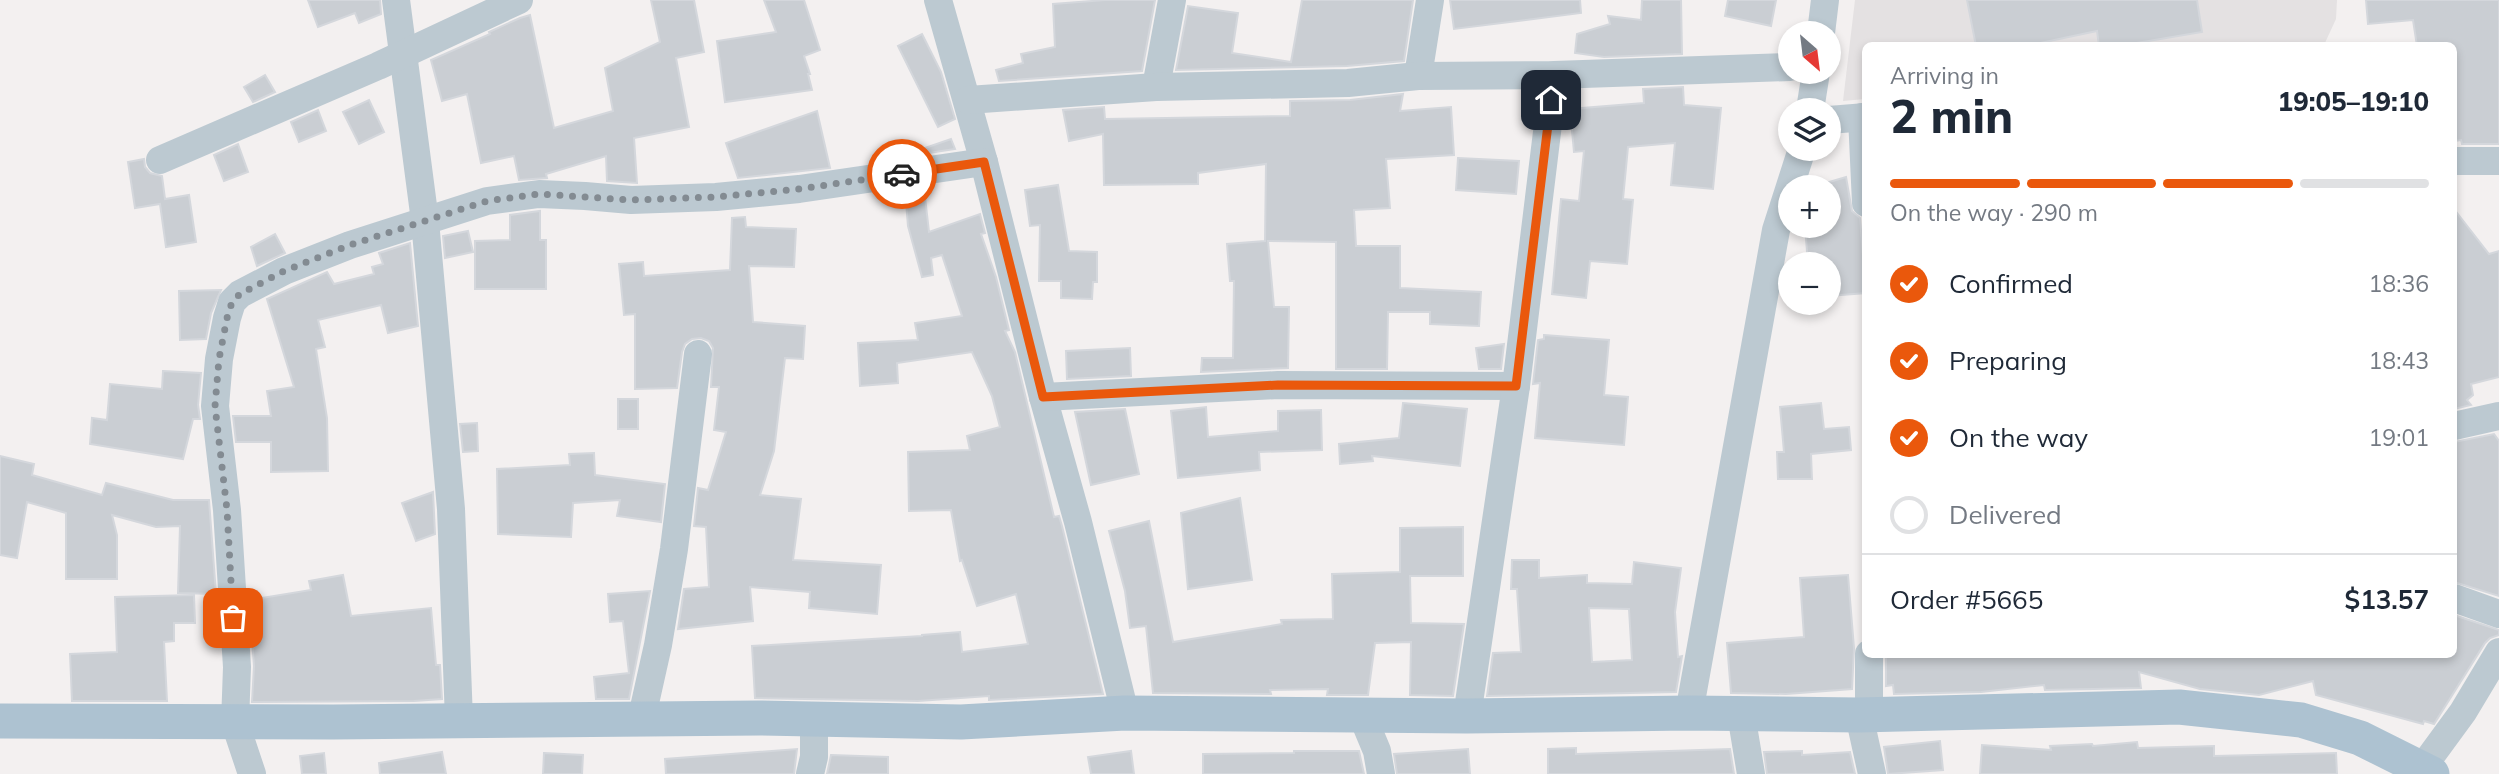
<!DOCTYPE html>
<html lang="en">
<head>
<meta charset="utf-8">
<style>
	:root { --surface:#fff; --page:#f6f6f7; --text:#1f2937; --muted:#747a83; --line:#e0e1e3; --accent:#ea580c }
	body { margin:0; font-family:Mulish,sans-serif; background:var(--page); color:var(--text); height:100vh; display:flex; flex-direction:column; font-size:26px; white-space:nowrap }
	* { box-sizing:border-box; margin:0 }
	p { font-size:23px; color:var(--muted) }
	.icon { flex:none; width:38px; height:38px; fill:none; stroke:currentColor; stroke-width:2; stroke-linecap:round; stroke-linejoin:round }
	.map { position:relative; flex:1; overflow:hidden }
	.side { position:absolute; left:1862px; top:42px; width:595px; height:616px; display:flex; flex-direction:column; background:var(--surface); border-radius:10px; box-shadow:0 4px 10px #0003 }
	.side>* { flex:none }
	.needle { width:46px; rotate:152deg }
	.tools { position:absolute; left:1778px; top:21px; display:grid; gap:14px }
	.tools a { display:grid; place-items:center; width:63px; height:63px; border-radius:50%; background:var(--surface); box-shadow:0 4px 10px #0003; font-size:35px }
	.pin { position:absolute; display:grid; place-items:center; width:60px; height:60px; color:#fff; margin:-30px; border-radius:14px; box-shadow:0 4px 10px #0006 }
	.courier { position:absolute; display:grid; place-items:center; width:70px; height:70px; margin:-35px; border:5px solid #ea580c; border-radius:50%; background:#fff; color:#222; box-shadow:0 2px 9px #0007 }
	.overview em { font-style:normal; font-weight:800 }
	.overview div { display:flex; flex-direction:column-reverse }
	.overview { display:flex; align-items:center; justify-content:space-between; height:119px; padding:0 28px }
	h1 { font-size:46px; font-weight:800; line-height:52px }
	.bar { display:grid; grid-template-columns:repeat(4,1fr); gap:10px 7px; align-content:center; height:84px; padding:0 28px }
	.bar i { height:9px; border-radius:5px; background:var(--line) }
	.bar .on { background:var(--accent) }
	.bar p { grid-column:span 4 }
	.line { display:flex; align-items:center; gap:18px; padding:0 28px; border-top:2px solid var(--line) }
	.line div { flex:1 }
	ol { padding:0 28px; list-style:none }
	li { display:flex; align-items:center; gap:21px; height:77px }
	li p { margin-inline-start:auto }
	li .icon { padding:7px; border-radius:50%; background:var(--accent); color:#fff; stroke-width:4 }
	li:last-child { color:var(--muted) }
	li i { width:38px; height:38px; border:4px solid var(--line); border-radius:50% }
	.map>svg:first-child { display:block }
	.education { fill:#e4e1e2 }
	.building { fill:#caced3; stroke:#d4d7dc; stroke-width:2; fill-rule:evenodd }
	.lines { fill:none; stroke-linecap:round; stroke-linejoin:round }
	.minor { stroke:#bcc9d1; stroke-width:28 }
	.major { stroke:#adc2d1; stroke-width:35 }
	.done { stroke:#838b92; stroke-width:7; stroke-dasharray:0 12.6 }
	.route { stroke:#ea580c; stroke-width:9 }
</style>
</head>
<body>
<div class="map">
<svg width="2499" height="774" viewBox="0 0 2499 774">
	<rect width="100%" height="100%" fill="#f3f0f0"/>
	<polygon class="education" points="1855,0 2337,0 2336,19 2324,45 1866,46 1865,99 1843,101"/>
	<g class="building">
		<polygon points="308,0 380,0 381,14 359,23 355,13 318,27"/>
		<polygon points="651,0 694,0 704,52 676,58 689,127 634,138 637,183 607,181 606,156 546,174 547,178 519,180 514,156 481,163 467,94 442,101 431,60 490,34 489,32 520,18 530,15 554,128 613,111 605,68 660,42"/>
		<polygon points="764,0 804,0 820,50 804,56 810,74 808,74 812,90 725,102 717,41 776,32"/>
		<polygon points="1105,0 1155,0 1142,71 999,81 996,70 1023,63 1021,54 1055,47 1053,4"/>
		<polygon points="1302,0 1413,0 1404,61 1347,66 1176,70 1188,6 1238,13 1232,53 1291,62"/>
		<polygon points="1450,0 1580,0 1581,13 1454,29"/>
		<polygon points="1642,0 1681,0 1682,54 1604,57 1575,53 1577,34 1610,24 1608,16 1641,20"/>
		<polygon points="1728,0 1776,0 1771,26 1725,16"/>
		<polygon points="1967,0 2197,0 2202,32 2119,46 2099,46 2097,31 2026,46 1976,46"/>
		<polygon points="2366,0 2499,0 2499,144 2462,144 2461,140 2454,141 2454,46 2417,46 2413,20 2368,24"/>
		<polygon points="922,34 941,72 955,119 938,127 898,46"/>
		<polygon points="265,75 275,92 253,102 244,87"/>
		<polygon points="1683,87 1684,105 1721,108 1713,189 1671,185 1675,143 1628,147 1623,199 1633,200 1627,264 1590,261 1586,298 1552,294 1561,199 1579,201 1584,151 1574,152 1570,109 1644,103 1643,89"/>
		<polygon points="1403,94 1400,111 1451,107 1454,155 1386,159 1390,208 1354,210 1356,246 1400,246 1400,288 1481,292 1479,326 1430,324 1430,312 1388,312 1387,369 1336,369 1336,242 1268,241 1274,307 1289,307 1288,368 1201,372 1202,358 1233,358 1234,281 1230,281 1227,244 1265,241 1266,164 1198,173 1198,184 1104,185 1103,134 1069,141 1063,110 1104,107 1105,119 1290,116 1290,101 1350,100"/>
		<polygon points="369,100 384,132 359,144 343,112"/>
		<polygon points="318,110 326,131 299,142 291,122"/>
		<polygon points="817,111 830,168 738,178 726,143"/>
		<polygon points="951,139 955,149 896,158"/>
		<polygon points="238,144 248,172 224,181 214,155"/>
		<polygon points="1458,158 1519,161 1516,194 1456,190"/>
		<polygon points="144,159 145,167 150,173 162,176 165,199 189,195 196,242 166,247 160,204 135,208 128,162"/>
		<polygon points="1846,177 1852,211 1860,218 1866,293 1829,296 1829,264 1808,264 1805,226 1829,226 1829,182"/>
		<polygon points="1058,185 1069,251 1097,252 1097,282 1093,282 1092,299 1061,298 1061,281 1039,281 1040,225 1030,226 1025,190"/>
		<polygon points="924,188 929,232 980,214 985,233 981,234 996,277 1009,330 1005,331 1015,352 1054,517 1059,516 1062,526 1103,694 989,700 989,696 918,701 755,698 752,646 922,636 922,635 960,632 962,652 1028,644 1016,594 977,606 962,560 960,561 951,510 909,511 908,452 970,450 967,436 1000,427 992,396 972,352 897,363 898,383 860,386 858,343 918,340 915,323 962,316 942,255 931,258 933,275 922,277 908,226 905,190"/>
		<polygon points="2454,209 2489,254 2499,251 2499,377 2471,384 2473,395 2467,400 2471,405 2454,409"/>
		<polygon points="540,211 540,240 546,240 546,289 475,289 475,241 510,240 510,215"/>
		<polygon points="745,217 746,227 796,229 794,267 749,266 753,322 805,326 803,359 785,358 774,451 760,495 801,499 793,560 881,565 877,614 809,608 810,592 750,587 753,621 678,629 684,589 709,587 706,527 694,526 698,488 708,490 726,432 714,430 719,387 711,387 713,348 709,341 701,338 692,339 685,344 682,352 677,388 635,389 635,314 624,315 619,264 643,262 644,276 730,270 732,218"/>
		<polygon points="468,231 473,252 445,258 443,236"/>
		<polygon points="275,234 285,253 257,266 251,247"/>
		<polygon points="410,243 418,326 388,333 381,305 318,320 325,347 316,349 327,418 328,471 271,472 271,442 236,442 233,416 271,416 267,391 294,387 267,299 327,272 334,284 374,274 372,267 383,264 379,253"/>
		<polygon points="221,290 211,313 206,339 180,340 179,291"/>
		<polygon points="1544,335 1609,340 1604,395 1628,397 1624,445 1535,438 1540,383 1533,384 1538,340 1544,339"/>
		<polygon points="1504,344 1501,369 1479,369 1476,348"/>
		<polygon points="1130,348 1131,376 1067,379 1066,351"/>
		<polygon points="163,371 201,373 198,405 200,419 193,419 183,459 90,444 92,418 107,420 110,384 162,389"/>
		<rect x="618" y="399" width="20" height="30"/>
		<polygon points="1403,403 1467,409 1460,466 1372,456 1373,461 1340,464 1339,444 1399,438"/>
		<polygon points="1821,403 1824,429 1849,427 1851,450 1811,454 1812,479 1778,479 1777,452 1784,452 1780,407"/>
		<polygon points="1206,407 1208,437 1278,431 1278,411 1321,410 1322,450 1259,452 1260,470 1178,478 1171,411"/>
		<polygon points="1125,409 1139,474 1091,485 1075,412"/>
		<polygon points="477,423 478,451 463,452 460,424"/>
		<polygon points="2494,434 2499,441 2499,596 2454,582 2454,442"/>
		<polygon points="594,453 595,475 665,484 661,522 617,516 620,500 573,503 571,537 498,534 497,469 570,465 569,454"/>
		<polygon points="0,456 34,464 32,475 102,495 106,483 173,500 209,500 216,594 178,593 180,526 156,527 112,515 117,535 117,579 66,579 66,513 27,502 17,558 0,555"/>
		<polygon points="433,492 435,534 416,541 402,503"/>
		<polygon points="1240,498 1252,580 1188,589 1181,513"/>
		<polygon points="1149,521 1173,642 1282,624 1281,620 1333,619 1332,574 1400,572 1400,528 1463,527 1463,576 1410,576 1411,623 1464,624 1453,696 1410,695 1411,642 1375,643 1368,695 1327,695 1328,689 1270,690 1271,694 1153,693 1146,626 1130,628 1125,591 1109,531"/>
		<path d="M1512,560H1539V578L1587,575V583L1632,584L1634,562L1681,568L1675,612L1678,657L1682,656L1676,692L1487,696L1493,653L1521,652L1517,589H1511ZM1589,608L1629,609L1632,660L1592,662Z"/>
		<polygon points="343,575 351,616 431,608 436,665 440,665 442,699 414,701 252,702 254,666 249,600 311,590 309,581"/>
		<polygon points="1848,575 1854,648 1852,689 1786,694 1731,693 1727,643 1804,637 1800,578"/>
		<polygon points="650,591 629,699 596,699 594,677 629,673 623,621 610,622 608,594"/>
		<polygon points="194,595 195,623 174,623 174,641 164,642 167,701 72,701 70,654 117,652 115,597"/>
		<polygon points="2454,615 2499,630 2499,635 2490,638 2485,643 2434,724 2424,721 2423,724 2316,695 2313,681 2259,695 2200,689 2139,672 2141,688 2045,690 2044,685 1981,692 1894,694 1893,685 1886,686 1886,654 2454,654"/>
		<polygon points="1940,741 1943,770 1888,774 1884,747"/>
		<polygon points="2137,742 2138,748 2214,746 2214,756 2336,753 2337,774 1980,774 1982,745 2051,750 2050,746 2092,744 2093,746"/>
		<polygon points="1576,748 1576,754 1730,749 1734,774 1548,774 1548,749"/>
		<polygon points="797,749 794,774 666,774 665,759"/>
		<polygon points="1468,749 1470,774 1397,774 1394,754"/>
		<polygon points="1131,751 1134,774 1091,774 1088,757"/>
		<polygon points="1294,751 1359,751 1364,774 1203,774 1203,754 1294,753"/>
		<polygon points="1802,751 1802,755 1850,752 1855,774 1767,774 1764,752"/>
		<polygon points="442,752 446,774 380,774 379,763"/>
		<polygon points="324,753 326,774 302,774 300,756"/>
		<polygon points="544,753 583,755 582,774 543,774"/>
		<polygon points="831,755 888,757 888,774 827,774"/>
	</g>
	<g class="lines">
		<g class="minor">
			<polyline points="396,0 425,221 451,509 459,720"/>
			<polyline points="938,0 984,162 1043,397 1078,522 1125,713"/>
			<polyline points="1821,33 1825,0"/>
			<polyline points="1418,76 1430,0"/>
			<polyline points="1156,87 1172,0"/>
			<polyline points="968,100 1156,87 1348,83 1418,76 1554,75 1790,67"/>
			<polyline points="1810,110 1816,72"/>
			<polyline points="1862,117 1866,203"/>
			<polyline points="1829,120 1866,117"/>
			<polyline points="160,160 378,66 519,0"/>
			<polyline points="2454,161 2499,161"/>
			<polyline points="1043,397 1278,385 1516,386"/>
			<polyline points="2454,426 2499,416"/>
			<polyline points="2454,598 2499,614"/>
			<polyline points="1689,713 1776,230 1802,149"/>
			<polyline points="1741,714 1751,774"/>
			<polyline points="1362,715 1377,751 1381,774"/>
			<polyline points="1859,715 1872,774"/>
			<polyline points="1869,715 1869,654"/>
			<polyline points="1467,716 1516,386 1554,75"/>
			<polyline points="641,721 658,645 674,549 698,354"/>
			<polyline points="2422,768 2463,712 2499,652"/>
			<polyline points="252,774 235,723 237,667 227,510 215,406 219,359 227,318 232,302 240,294 284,271 350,245 487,201 539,194 585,196 631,200 716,197 799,189 984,162"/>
			<polyline points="810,774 814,757 814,719"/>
		</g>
		<polyline class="major" points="0,721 333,722 760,718 961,722 1125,713 1467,716 1689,713 1859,715 2179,707 2301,720 2360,738 2432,774"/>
	</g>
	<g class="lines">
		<polyline class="done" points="233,618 227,510 215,406 219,359 227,318 232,302 240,294 284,271 350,245 487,201 539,194 631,200 716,197 799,189 902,174"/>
		<polyline class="route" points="902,174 984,162 1043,397 1278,385 1516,386 1551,100"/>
	</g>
</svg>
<div class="tools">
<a><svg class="needle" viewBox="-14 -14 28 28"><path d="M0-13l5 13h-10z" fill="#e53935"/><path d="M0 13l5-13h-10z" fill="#747a83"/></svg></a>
<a><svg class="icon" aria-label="layers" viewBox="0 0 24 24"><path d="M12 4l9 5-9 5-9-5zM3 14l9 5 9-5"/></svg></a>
<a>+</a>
<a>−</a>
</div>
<div class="pin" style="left:233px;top:618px;background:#ea580c"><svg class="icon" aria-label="bag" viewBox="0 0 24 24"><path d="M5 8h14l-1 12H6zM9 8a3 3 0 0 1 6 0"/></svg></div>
<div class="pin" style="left:1551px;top:100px;background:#1f2937"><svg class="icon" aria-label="home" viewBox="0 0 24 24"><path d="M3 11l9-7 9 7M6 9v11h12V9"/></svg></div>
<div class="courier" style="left:902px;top:174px"><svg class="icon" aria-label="car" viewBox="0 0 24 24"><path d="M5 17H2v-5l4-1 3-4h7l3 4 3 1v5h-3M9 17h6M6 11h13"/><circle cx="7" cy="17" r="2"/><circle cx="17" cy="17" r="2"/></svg></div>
<section class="side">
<div class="overview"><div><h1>2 min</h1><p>Arriving in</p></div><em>19:05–19:10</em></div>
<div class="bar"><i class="on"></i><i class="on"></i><i class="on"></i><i></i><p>On the way · 290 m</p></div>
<ol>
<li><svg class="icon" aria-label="check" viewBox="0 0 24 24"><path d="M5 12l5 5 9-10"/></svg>Confirmed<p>18:36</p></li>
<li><svg class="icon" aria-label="check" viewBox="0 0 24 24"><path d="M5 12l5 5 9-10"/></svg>Preparing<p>18:43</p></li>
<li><svg class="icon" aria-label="check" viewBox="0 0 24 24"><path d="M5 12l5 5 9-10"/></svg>On the way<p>19:01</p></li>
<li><i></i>Delivered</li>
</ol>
<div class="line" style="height:91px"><div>Order #5665</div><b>$13.57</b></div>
</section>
</div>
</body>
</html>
